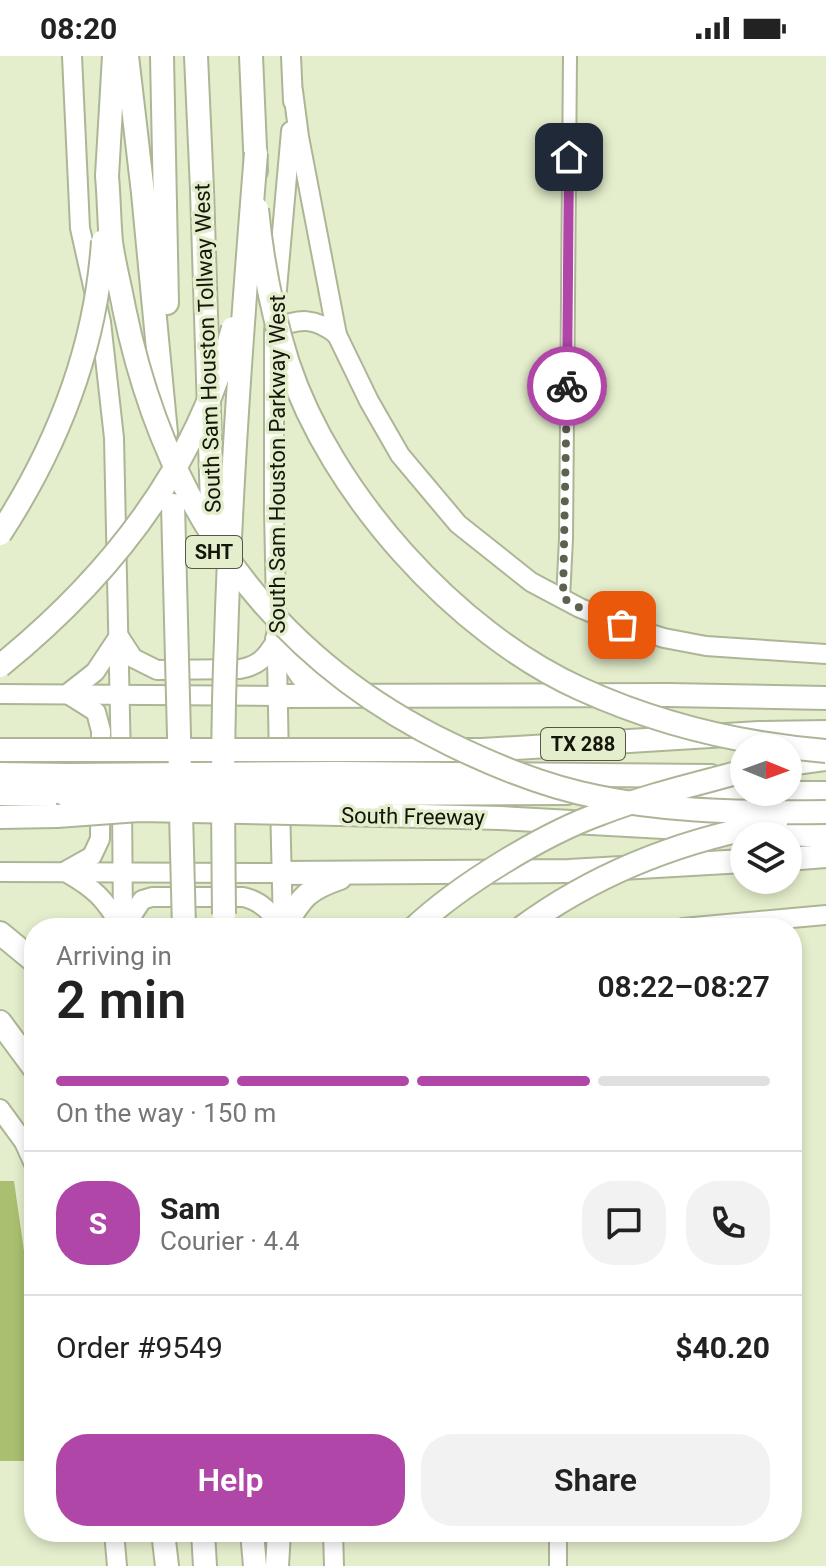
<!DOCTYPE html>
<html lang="en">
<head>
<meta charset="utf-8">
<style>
	:root { --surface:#fff; --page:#f2f2f2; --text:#222; --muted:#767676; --line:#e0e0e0; --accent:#b046a7 }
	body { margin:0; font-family:Roboto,sans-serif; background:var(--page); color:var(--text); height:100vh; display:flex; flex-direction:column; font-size:30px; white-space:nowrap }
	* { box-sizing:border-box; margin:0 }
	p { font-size:26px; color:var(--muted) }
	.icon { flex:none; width:44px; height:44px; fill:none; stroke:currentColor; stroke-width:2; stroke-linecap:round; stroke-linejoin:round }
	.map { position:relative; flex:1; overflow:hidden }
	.details { position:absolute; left:24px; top:862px; width:778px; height:624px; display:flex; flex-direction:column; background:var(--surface); border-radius:32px; box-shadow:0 4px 12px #0003 }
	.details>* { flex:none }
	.needle { width:52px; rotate:91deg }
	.buttons { position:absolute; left:730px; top:678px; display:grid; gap:16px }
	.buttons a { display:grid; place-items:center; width:72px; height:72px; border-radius:50%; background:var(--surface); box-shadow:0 4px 12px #0003; font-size:40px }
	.pin { position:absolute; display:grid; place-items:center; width:68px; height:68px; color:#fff; margin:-34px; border-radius:16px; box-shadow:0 4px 12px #0006 }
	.courier { position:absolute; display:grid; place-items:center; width:80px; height:80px; margin:-40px; border:6px solid #b046a7; border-radius:50%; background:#fff; color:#222; box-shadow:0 2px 10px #0007 }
	.summary em { font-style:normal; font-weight:600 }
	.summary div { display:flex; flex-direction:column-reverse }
	.summary { display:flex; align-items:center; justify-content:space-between; height:136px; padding:0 32px }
	h1 { font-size:52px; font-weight:600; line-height:60px }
	.bar { display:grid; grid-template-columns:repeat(4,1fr); gap:12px 8px; align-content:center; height:96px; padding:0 32px }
	.bar i { height:10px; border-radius:6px; background:var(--line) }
	.bar .on { background:var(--accent) }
	.bar p { grid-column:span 4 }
	.line { display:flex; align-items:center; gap:20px; padding:0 32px; border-top:2px solid var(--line) }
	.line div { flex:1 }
	.round { display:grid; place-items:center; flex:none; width:84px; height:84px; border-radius:32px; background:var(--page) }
	.cta { display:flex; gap:16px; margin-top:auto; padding:16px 32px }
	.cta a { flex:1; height:92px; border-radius:32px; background:var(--accent); color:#fff; font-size:32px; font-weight:600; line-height:92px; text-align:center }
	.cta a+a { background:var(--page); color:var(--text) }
	.status { display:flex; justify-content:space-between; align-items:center; height:56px; padding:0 40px; background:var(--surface); direction:ltr }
	.status svg { height:22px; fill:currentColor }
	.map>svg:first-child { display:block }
	.forest { fill:#aabf6f }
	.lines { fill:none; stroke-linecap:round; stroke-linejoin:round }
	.minor-casing { stroke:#acb696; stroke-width:16 }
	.tertiary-casing { stroke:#acb696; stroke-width:20 }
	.secondary-casing { stroke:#acb696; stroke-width:22 }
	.motorway-casing { stroke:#acb696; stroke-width:26 }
	.minor { stroke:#fff; stroke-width:12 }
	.tertiary { stroke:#fff; stroke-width:16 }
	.secondary { stroke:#fff; stroke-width:18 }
	.motorway { stroke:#fff; stroke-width:22 }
	.motorway-bridge-casing { stroke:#acb696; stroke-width:26; stroke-linecap:butt }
	.motorway-bridge { stroke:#fff; stroke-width:22 }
	.done { stroke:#5c624f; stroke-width:8; stroke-dasharray:0 14.4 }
	.route { stroke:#b046a7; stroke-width:10 }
	.labels { text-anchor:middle; stroke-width:7; stroke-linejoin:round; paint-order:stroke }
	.shield { fill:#e4eecc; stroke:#525845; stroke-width:2 }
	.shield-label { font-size:20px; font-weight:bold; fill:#13170b }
	.street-label { font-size:22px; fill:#13170b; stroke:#e4eecc }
</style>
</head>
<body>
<div class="status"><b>08:20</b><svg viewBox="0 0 49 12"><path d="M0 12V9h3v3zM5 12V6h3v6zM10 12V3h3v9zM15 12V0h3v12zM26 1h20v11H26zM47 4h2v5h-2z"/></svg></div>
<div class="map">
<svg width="826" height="1510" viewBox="0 0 826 1510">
	<rect width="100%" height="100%" fill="#e4eecc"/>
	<polygon class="forest" points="0,1125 14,1125 34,1265 34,1405 0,1405"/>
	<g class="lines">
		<g class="minor-casing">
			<polyline id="minor" points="563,542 566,483 570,0"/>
		</g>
		<g class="tertiary-casing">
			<polyline id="tertiary" points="558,1510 558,1476"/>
		</g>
		<g class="secondary-casing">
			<g id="secondary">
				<polyline points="72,0 80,172 101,266 114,382 121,706"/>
				<polyline points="291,0 293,45"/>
				<polyline points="293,35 299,81 337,279 369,345 400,399 458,468 531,526 580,552 622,569 664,582 706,590 826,598"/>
				<polyline points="276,244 291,75"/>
				<path d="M274,273C299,262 315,261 337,279"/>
				<polyline points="274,278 274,453 279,704"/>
				<path d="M120,582L133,602L157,614L240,613C260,609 266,601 276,585"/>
				<polyline points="0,638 278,640"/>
				<polyline points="67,638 95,616 119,580"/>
				<polyline points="122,743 123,872"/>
				<polyline points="280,746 283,872"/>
				<polyline points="67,814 92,800 100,783 101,675 96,656 69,639"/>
				<polyline points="0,816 281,817"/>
				<path d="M67,817C95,833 105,843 121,871"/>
				<path d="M124,872L142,844L152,841H243C262,845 271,857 282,872"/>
				<polyline points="683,872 826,859"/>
				<polyline points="0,1053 24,1086 34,1108"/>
				<polyline points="114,1476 117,1510"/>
				<polyline points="333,1476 334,1510"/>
			</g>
		</g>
		<g class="motorway-casing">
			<g id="motorway">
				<polyline points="127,0 143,137 166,377"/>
				<polyline points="162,0 167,247"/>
				<polyline points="196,0 202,134"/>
				<polyline points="251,0 256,115"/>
				<polyline points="107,120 114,0"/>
				<polyline points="277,583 302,620 335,638"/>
				<polyline points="278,640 668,639 826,642"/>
				<polyline points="339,694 482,694 759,677 826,676"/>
				<polyline points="788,708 826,703"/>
				<polyline points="338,717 711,720"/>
				<polyline points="0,718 68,719"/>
				<polyline points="678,737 826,737"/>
				<polyline points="0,738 66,739"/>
				<polyline points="336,738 567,737"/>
				<polyline points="340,758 500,762 826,780"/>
				<polyline points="0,761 57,760"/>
				<polyline points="788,803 826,800"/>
				<polyline points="281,817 569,815 744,805"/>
				<path d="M283,872C302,842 305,834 340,822"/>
				<polyline points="0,877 34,905"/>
				<polyline points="0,966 34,1012"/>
				<polyline points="163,1476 167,1510"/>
				<polyline points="203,1476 205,1510"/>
				<polyline points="252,1476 255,1510"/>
				<polyline points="277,1510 279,1476"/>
			</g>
		</g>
		<use href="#minor" class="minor"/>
		<use href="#tertiary" class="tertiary"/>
		<use href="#secondary" class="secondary"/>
		<use href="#motorway" class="motorway"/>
		<g class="motorway-bridge-casing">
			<g id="motorway-bridge">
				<path d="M107,120C109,142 109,165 111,186C114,208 120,230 124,252C164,448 268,600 450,688C497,711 546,731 598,741C672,756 750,757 826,756"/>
				<polyline points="202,134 213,481"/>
				<path d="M257,153C262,205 272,257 288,307C331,437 455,576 581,633C658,668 741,688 826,695"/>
				<polyline points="173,449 184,872"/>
				<path d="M0,478C58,389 96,292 103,185"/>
				<path d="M0,610C110,521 197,411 233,272"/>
				<polyline points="0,694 339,694"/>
				<polyline points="68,719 338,717"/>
				<polyline points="66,739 336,738"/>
				<polyline points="57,760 139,754 340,758"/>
				<path d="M224,858C223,766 222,675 226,584C231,421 243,259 256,97"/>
				<path d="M414,872C460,829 543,778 602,757C648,739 697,728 744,715"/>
				<path d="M521,872C596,817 684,783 776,767"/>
			</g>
		</g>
		<use href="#motorway-bridge" class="motorway-bridge"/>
	</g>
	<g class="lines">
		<polyline class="done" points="567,330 563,542 580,552 622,569"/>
		<polyline class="route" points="567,330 569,101"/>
	</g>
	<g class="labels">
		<g class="shield">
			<rect x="186" y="480" width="56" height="32" rx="6"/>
			<rect x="541" y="672" width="84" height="32" rx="6"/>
		</g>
		<g class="shield-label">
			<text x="214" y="503">SHT</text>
			<text x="583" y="695">TX 288</text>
		</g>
		<g class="street-label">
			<text transform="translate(207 292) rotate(-92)" y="8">South Sam Houston Tollway West</text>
			<text transform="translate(277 408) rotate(-90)" y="8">South Sam Houston Parkway West</text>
			<text transform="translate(413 760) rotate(1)" y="8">South Freeway</text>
		</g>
	</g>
</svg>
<div class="buttons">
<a><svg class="needle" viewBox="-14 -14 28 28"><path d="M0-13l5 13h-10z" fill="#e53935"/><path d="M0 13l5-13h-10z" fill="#767676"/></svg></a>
<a><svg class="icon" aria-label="layers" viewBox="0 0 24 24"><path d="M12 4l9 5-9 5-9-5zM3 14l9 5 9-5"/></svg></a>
</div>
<div class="pin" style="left:622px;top:569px;background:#ea580c"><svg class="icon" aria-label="bag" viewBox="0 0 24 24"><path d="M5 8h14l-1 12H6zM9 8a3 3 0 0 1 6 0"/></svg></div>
<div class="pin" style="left:569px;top:101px;background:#1f2937"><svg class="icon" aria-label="home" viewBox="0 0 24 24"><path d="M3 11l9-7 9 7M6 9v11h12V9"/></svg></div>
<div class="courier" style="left:567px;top:330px"><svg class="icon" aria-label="bike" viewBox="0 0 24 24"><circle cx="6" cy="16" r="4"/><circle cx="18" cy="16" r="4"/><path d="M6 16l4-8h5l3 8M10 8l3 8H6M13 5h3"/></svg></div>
<section class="details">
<div class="summary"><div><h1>2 min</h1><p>Arriving in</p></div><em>08:22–08:27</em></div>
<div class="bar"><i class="on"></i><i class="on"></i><i class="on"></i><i></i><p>On the way · 150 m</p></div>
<div class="line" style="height:144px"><b class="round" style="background:var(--accent);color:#fff">S</b><div><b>Sam</b><p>Courier · 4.4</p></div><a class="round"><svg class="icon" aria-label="chat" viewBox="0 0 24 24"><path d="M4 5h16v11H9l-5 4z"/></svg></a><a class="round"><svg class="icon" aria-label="phone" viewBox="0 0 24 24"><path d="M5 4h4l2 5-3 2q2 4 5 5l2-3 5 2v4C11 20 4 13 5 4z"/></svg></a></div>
<div class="line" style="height:104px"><div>Order #9549</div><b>$40.20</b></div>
<div class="cta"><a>Help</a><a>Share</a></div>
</section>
</div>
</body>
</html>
